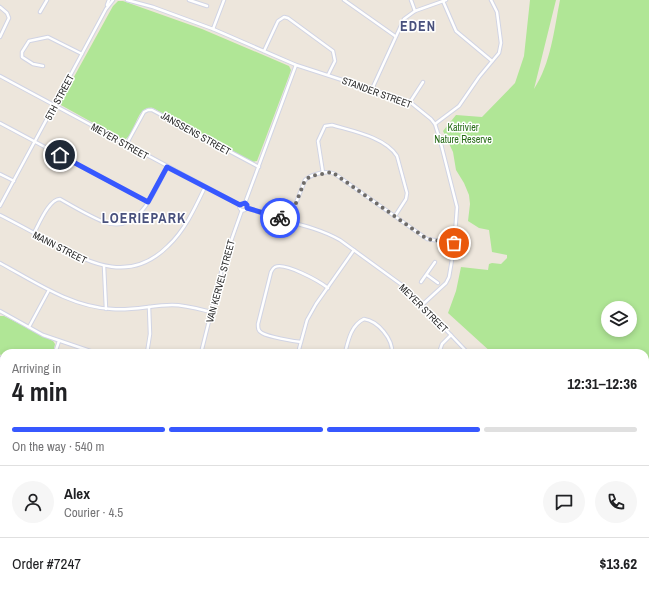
<!DOCTYPE html>
<html lang="en">
<head>
<meta charset="utf-8">
<style>
	:root { --surface:#fff; --page:#f6f6f6; --text:#202124; --muted:#757577; --line:#e0e0e0; --accent:#3758ff }
	body { margin:0; font-family:"Archivo Narrow",sans-serif; background:var(--page); color:var(--text); height:100vh; display:flex; flex-direction:column; font-size:15px; white-space:nowrap }
	* { box-sizing:border-box; margin:0 }
	p { font-size:13px; color:var(--muted) }
	.icon { flex:none; width:22px; height:22px; fill:none; stroke:currentColor; stroke-width:2; stroke-linecap:round; stroke-linejoin:round }
	.map { position:relative; flex:1; overflow:hidden }
	.sheet { position:absolute; left:0px; top:349px; width:649px; height:248px; display:flex; flex-direction:column; background:var(--surface); border-radius:12px 12px 0 0; box-shadow:0 2px 6px #0003 }
	.sheet>* { flex:none }
	.tools { position:absolute; left:601px; top:301px; display:grid; gap:8px }
	.tools a { display:grid; place-items:center; width:36px; height:36px; border-radius:50%; background:var(--surface); box-shadow:0 2px 6px #0003; font-size:20px }
	.pin { position:absolute; display:grid; place-items:center; width:34px; height:34px; color:#fff; margin:-17px; border:2px solid #fff; border-radius:50%; box-shadow:0 1px 4px #0007 }
	.courier { position:absolute; display:grid; place-items:center; width:40px; height:40px; margin:-20px; border:3px solid #3758ff; border-radius:50%; background:#fff; color:#222; box-shadow:0 1px 5px #0007 }
	.head em { font-style:normal; font-weight:700 }
	.head div { display:flex; flex-direction:column-reverse }
	.head { display:flex; align-items:center; justify-content:space-between; height:68px; padding:0 12px }
	h1 { font-size:26px; font-weight:700; line-height:30px }
	.bar { display:grid; grid-template-columns:repeat(4,1fr); gap:6px 4px; align-content:center; height:48px; padding:0 12px }
	.bar i { height:5px; border-radius:3px; background:var(--line) }
	.bar .active { background:var(--accent) }
	.bar p { grid-column:span 4 }
	.line { display:flex; align-items:center; gap:10px; padding:0 12px; border-top:1px solid var(--line) }
	.line div { flex:1 }
	.round { display:grid; place-items:center; flex:none; width:42px; height:42px; border-radius:21px; background:var(--page) }
	.map>svg:first-child { display:block }
	.education { fill:#efe4cb }
	.green { fill:#b0e696; fill-rule:evenodd }
	.lines { fill:none; stroke-linecap:round; stroke-linejoin:round }
	.minor-casing { stroke:#d1d4e4; stroke-width:4.5 }
	.tertiary-casing { stroke:#d1d4e4; stroke-width:5.5 }
	.trunk-casing { stroke:#c8c8c8; stroke-width:6 }
	.minor { stroke:#fff; stroke-width:2.5 }
	.tertiary { stroke:#fff; stroke-width:3.5 }
	.trunk { stroke:#fabb56; stroke-width:4.5 }
	.done { stroke:#6f6c69; stroke-width:4; stroke-dasharray:0 7.2 }
	.route { stroke:#3758ff; stroke-width:5 }
	.labels { text-anchor:middle; stroke-width:3; stroke-linejoin:round; paint-order:stroke }
	.street-label { font-size:10px; fill:#2b2b2b; stroke:#fff }
	.park-label { font-size:10px; fill:#276b17; stroke:#fff }
	.district-label { font-size:14px; font-weight:bold; letter-spacing:1px; fill:#49517d; stroke:#fff }
</style>
</head>
<body>
<div class="map">
<svg width="649" height="597" viewBox="0 0 649 597">
	<rect width="100%" height="100%" fill="#ede6dc"/>
	<polygon class="education" points="126,593 178,593 172,597 129,597"/>
	<g class="green">
		<path d="M530,0H556L534,89C551,63 554,30 560,0H649V480L645,479V353H492L448,313L456,291L461,267L488,270L489,264L492,263L501,264L507,258V255L492,252L489,230L479,228L468,221L470,204L469,195L464,183L456,170L453,152L443,131L456,115L482,117L515,83L524,56ZM608,308H630V330H608Z"/>
		<path d="M118,1H123L202,29L289,66L291,70L289,76L257,161L252,162L153,108C135,105 137,134 124,140L59,104L113,6Z"/>
		<polygon points="0,316 4,316 53,341 55,344 53,353 4,353 4,360 0,354"/>
	</g>
	<g class="lines">
		<g class="minor-casing">
			<g id="minor">
				<polyline points="127,0 153,7 213,29 296,65 410,102 431,119 435,124 440,140 457,207 454,248 449,277 446,283 422,305"/>
				<polyline points="189,0 207,6"/>
				<polyline points="344,0 395,36"/>
				<polyline points="411,0 415,11"/>
				<polyline points="443,1 456,31 492,61"/>
				<polyline points="107,5 109,0"/>
				<polyline points="0,7 7,13 9,18 0,37"/>
				<polyline points="40,12 47,0"/>
				<polyline points="213,29 224,0"/>
				<polyline points="264,51 278,21 284,17 288,18 333,51 335,61 328,75"/>
				<polyline points="43,66 33,64 22,57 22,52 29,41 48,37 82,54"/>
				<polyline points="0,76 240,205"/>
				<polyline points="372,89 404,19 415,11 446,0"/>
				<polyline points="410,102 423,82"/>
				<polyline points="0,123 148,202"/>
				<polyline points="435,124 459,106 479,77 499,53 501,43 497,12 491,0"/>
				<polyline points="126,145 144,112 148,110 152,110 259,167"/>
				<path d="M323,173L318,141L325,126L332,125C352,131 385,137 397,156L407,193L406,199L395,216"/>
				<polyline points="0,174 14,181"/>
				<polyline points="245,203 296,65"/>
				<circle cx="243" cy="207" r="3.5"/>
				<polyline points="0,206 106,9 113,0"/>
				<path d="M247,208C254,210 261,213 268,216C292,223 317,227 340,240L406,288L468,353"/>
				<path d="M0,215C18,224 36,234 54,244C93,265 131,283 168,246C185,230 195,208 205,187"/>
				<path d="M289,221L305,180C312,174 326,170 335,174L427,239L454,243"/>
				<path d="M34,233C39,224 49,199 60,199C74,207 89,216 104,222C139,235 155,190 167,167"/>
				<path d="M0,263C35,282 71,307 112,309C132,311 152,305 172,305C185,305 199,309 211,312"/>
				<polyline points="104,266 106,309"/>
				<polyline points="427,275 438,283"/>
				<polyline points="421,282 435,262"/>
				<polyline points="0,311 43,335 96,353"/>
				<polyline points="29,327 49,290"/>
				<path d="M301,342C292,341 269,337 262,333C258,331 258,328 258,324L271,272C272,270 273,268 275,267C285,262 319,281 328,288"/>
				<polyline points="55,353 59,341"/>
				<polyline points="117,353 142,353"/>
				<polyline points="147,353 150,334 149,307"/>
				<polyline points="201,353 224,261 242,210"/>
				<polyline points="298,353 307,320 316,304 354,250"/>
				<path d="M345,353C348,341 351,325 364,319C378,321 393,339 392,353"/>
				<polyline points="439,353 442,344 451,335"/>
				<polyline points="0,358 4,363"/>
				<polyline points="0,534 4,540"/>
				<polyline points="0,562 4,559"/>
				<polyline points="44,593 47,597"/>
				<polyline points="340,593 344,597"/>
				<polyline points="13,597 18,593"/>
			</g>
		</g>
		<g class="tertiary-casing">
			<polyline id="tertiary" points="645,483 649,485"/>
		</g>
		<g class="trunk-casing">
			<g id="trunk">
				<polyline points="0,423 4,426"/>
				<polyline points="0,426 4,432"/>
				<polyline points="0,438 4,445"/>
				<polyline points="104,593 107,597"/>
			</g>
		</g>
		<use href="#minor" class="minor"/>
		<use href="#tertiary" class="tertiary"/>
		<use href="#trunk" class="trunk"/>
	</g>
	<g class="lines">
		<polyline class="done" points="280,218 289,221 305,180 311,176 332,172 427,239 454,243"/>
		<polyline class="route" points="60,155 148,202 167,167 240,205 242,204 245,203 247,205 247,208 280,218"/>
	</g>
	<g class="labels">
		<g class="street-label">
			<text transform="translate(377 92) rotate(20)" y="4">STANDER STREET</text>
			<text transform="translate(59 97) rotate(-62)" y="4">5TH STREET</text>
			<text transform="translate(196 133) rotate(29)" y="4">JANSSENS STREET</text>
			<text transform="translate(120 141) rotate(29)" y="4">MEYER STREET</text>
			<text transform="translate(60 247) rotate(27)" y="4">MANN STREET</text>
			<text transform="translate(220 281) rotate(-75)" y="4">VAN KERVEL STREET</text>
			<text transform="translate(424 308) rotate(45)" y="4">MEYER STREET</text>
		</g>
		<g class="park-label">
			<text x="463" y="131">Katrivier<tspan x="463" dy="12">Nature Reserve</tspan></text>
		</g>
		<g class="district-label">
			<text x="418" y="31">EDEN</text>
			<text x="144" y="223">LOERIEPARK</text>
		</g>
	</g>
</svg>
<div class="tools">
<a><svg class="icon" aria-label="layers" viewBox="0 0 24 24"><path d="M12 4l9 5-9 5-9-5zM3 14l9 5 9-5"/></svg></a>
</div>
<div class="pin" style="left:454px;top:243px;background:#ea580c"><svg class="icon" aria-label="bag" viewBox="0 0 24 24"><path d="M5 8h14l-1 12H6zM9 8a3 3 0 0 1 6 0"/></svg></div>
<div class="pin" style="left:60px;top:155px;background:#1f2937"><svg class="icon" aria-label="home" viewBox="0 0 24 24"><path d="M3 11l9-7 9 7M6 9v11h12V9"/></svg></div>
<div class="courier" style="left:280px;top:218px"><svg class="icon" aria-label="bike" viewBox="0 0 24 24"><circle cx="6" cy="16" r="4"/><circle cx="18" cy="16" r="4"/><path d="M6 16l4-8h5l3 8M10 8l3 8H6M13 5h3"/></svg></div>
<section class="sheet">
<div class="head"><div><h1>4 min</h1><p>Arriving in</p></div><em>12:31–12:36</em></div>
<div class="bar"><i class="active"></i><i class="active"></i><i class="active"></i><i></i><p>On the way · 540 m</p></div>
<div class="line" style="height:72px"><a class="round"><svg class="icon" aria-label="person" viewBox="0 0 24 24"><circle cx="12" cy="8" r="4"/><path d="M4 21q1-7 8-7t8 7"/></svg></a><div><b>Alex</b><p>Courier · 4.5</p></div><a class="round"><svg class="icon" aria-label="chat" viewBox="0 0 24 24"><path d="M4 5h16v11H9l-5 4z"/></svg></a><a class="round"><svg class="icon" aria-label="phone" viewBox="0 0 24 24"><path d="M5 4h4l2 5-3 2q2 4 5 5l2-3 5 2v4C11 20 4 13 5 4z"/></svg></a></div>
<div class="line" style="height:52px"><div>Order #7247</div><b>$13.62</b></div>
</section>
</div>
</body>
</html>
